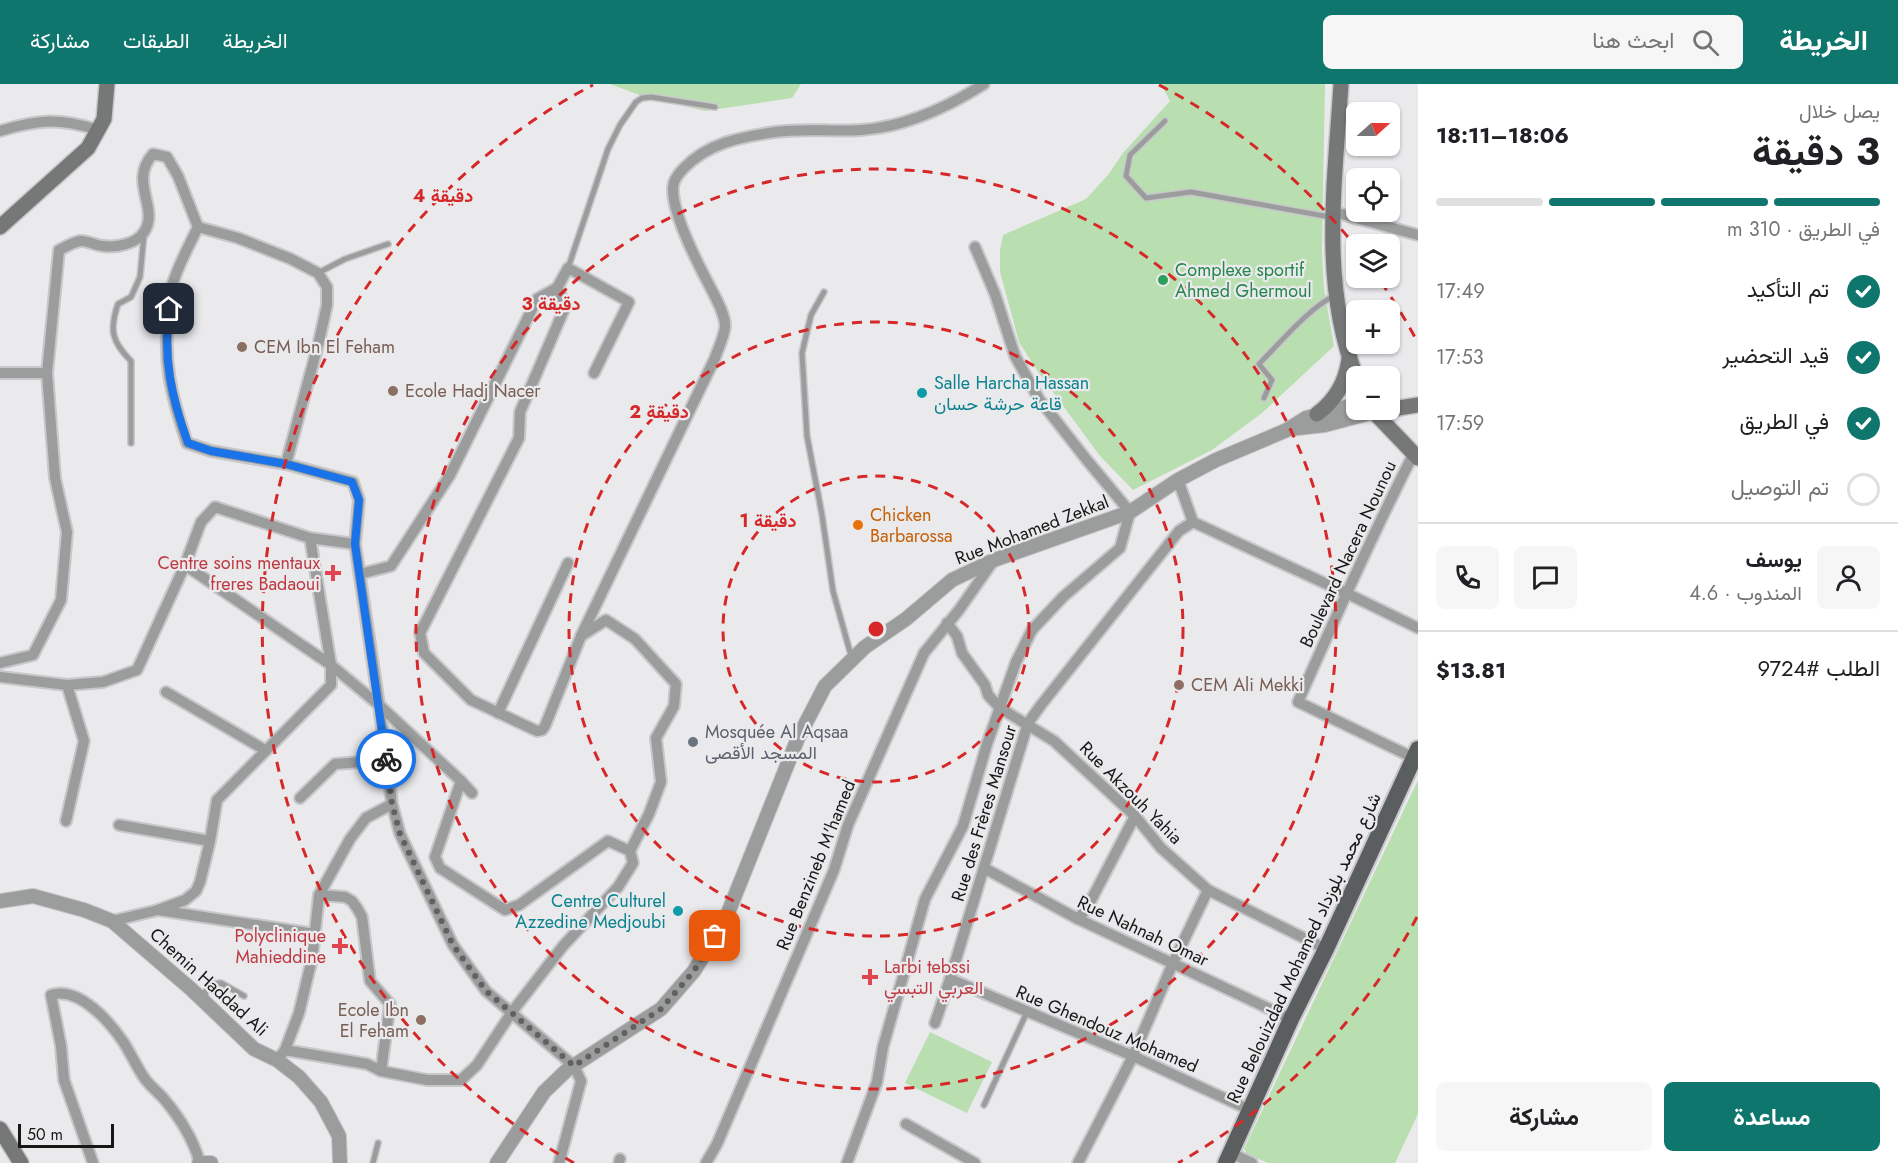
<!DOCTYPE html>
<html lang="ar">
<head>
<meta charset="utf-8">
<style>
	:root { --surface:#fff; --page:#f6f6f6; --text:#202124; --muted:#757577; --line:#e0e0e0; --accent:#0f766e }
	body { margin:0; font-family:Jost,Vazirmatn,sans-serif; background:var(--page); color:var(--text); direction:rtl; height:100vh; display:flex; flex-direction:column; font-size:22px; white-space:nowrap }
	* { box-sizing:border-box; margin:0 }
	p { font-size:20px; color:var(--muted) }
	.icon { flex:none; width:33px; height:33px; fill:none; stroke:currentColor; stroke-width:2; stroke-linecap:round; stroke-linejoin:round }
	.map { position:relative; flex:1; overflow:hidden; direction:ltr }
	.details { display:flex; flex-direction:column; background:var(--surface); width:480px }
	.details>* { flex:none }
	.needle { width:39px; rotate:69deg }
	.fabs { position:absolute; left:1346px; top:18px; display:grid; gap:12px }
	.fabs a { display:grid; place-items:center; width:54px; height:54px; border-radius:9px; background:var(--surface); box-shadow:0 2px 4px #0004; font-size:30px }
	.scale { position:absolute; left:18px; bottom:15px; width:96px; box-sizing:border-box; padding-left:6px; border:3px solid #171717; border-top:0; font-size:16px; line-height:21px; white-space:nowrap; color:#171717; -webkit-text-stroke:4px #eaeaed; paint-order:stroke }
	.pin { position:absolute; display:grid; place-items:center; width:51px; height:51px; color:#fff; margin:-26px; border-radius:12px; box-shadow:0 3px 9px #0006 }
	.courier { position:absolute; display:grid; place-items:center; width:60px; height:60px; margin:-30px; border:4px solid #1a73e8; border-radius:50%; background:#fff; color:#222; box-shadow:0 2px 8px #0007 }
	.summary em { font-style:normal; font-weight:700 }
	.summary div { display:flex; flex-direction:column-reverse }
	.summary { display:flex; align-items:center; justify-content:space-between; height:102px; padding:0 18px }
	h1 { font-size:39px; font-weight:700; line-height:45px }
	.bar { display:grid; grid-template-columns:repeat(4,1fr); gap:9px 6px; align-content:center; height:72px; padding:0 18px }
	.bar i { height:8px; border-radius:4px; background:var(--line) }
	.bar .selected { background:var(--accent) }
	.bar p { grid-column:span 4 }
	.line { display:flex; align-items:center; gap:15px; padding:0 18px; border-top:2px solid var(--line) }
	.line div { flex:1 }
	.round { display:grid; place-items:center; flex:none; width:63px; height:63px; border-radius:9px; background:var(--page) }
	ol { padding:0 18px; list-style:none }
	li { display:flex; align-items:center; gap:18px; height:66px }
	li p { margin-inline-start:auto }
	li .icon { padding:6px; border-radius:50%; background:var(--accent); color:#fff; stroke-width:4 }
	li:last-child { color:var(--muted) }
	li i { width:33px; height:33px; border:3px solid var(--line); border-radius:50% }
	.action { display:flex; gap:12px; margin-top:auto; padding:12px 18px }
	.action a { flex:1; height:69px; border-radius:9px; background:var(--accent); color:#fff; font-size:24px; font-weight:700; line-height:69px; text-align:center }
	.action a+a { background:var(--page); color:var(--text) }
	header { display:flex; align-items:center; gap:36px; box-sizing:border-box; height:84px; padding:0 30px; background:var(--accent); color:#fff }
	header strong { font-size:28px }
	nav { display:flex; gap:33px; margin-inline-start:auto; font-size:21px }
	.search { width:420px; height:54px; background:var(--page); display:flex; align-items:center; gap:15px; box-sizing:border-box; padding:0 21px; border-radius:9px; color:var(--muted); font-size:22px }
	main { display:flex; flex:1; min-height:0 }
	.map>svg:first-child { display:block }
	.green { fill:#b9deb0 }
	.lines { fill:none; stroke-linecap:round; stroke-linejoin:round }
	.service-casing { stroke:#c8c8cb; stroke-width:8 }
	.minor-casing { stroke:#c8c8cb; stroke-width:14 }
	.tertiary-casing { stroke:#c8c8cb; stroke-width:16 }
	.secondary-casing { stroke:#c8c8cb; stroke-width:18 }
	.primary-casing { stroke:#c8c8cb; stroke-width:20 }
	.service { stroke:#9b9d9d; stroke-width:5 }
	.minor { stroke:#9b9d9d; stroke-width:10 }
	.tertiary { stroke:#9b9d9d; stroke-width:14 }
	.secondary { stroke:#767878; stroke-width:15 }
	.primary { stroke:#5b5e5e; stroke-width:16 }
	.done { stroke:#616162; stroke-width:6; stroke-dasharray:0 10.8 }
	.route { stroke:#1a73e8; stroke-width:8 }
	.ring { fill:none; stroke:#d62828; stroke-width:3; stroke-dasharray:10 8 }
	.leisure-dot { fill:#2e9e5b; stroke:#eaeaed; stroke-width:2 }
	.education-dot { fill:#8d6e63; stroke:#eaeaed; stroke-width:2 }
	.culture-dot { fill:#0f9aa8; stroke:#eaeaed; stroke-width:2 }
	.food-dot { fill:#e8710a; stroke:#eaeaed; stroke-width:2 }
	.health-dot { fill:#e0444e; stroke:#eaeaed; stroke-width:2 }
	.worship-dot { fill:#6b7280; stroke:#eaeaed; stroke-width:2 }
	.labels { text-anchor:middle; stroke-width:4.5; stroke-linejoin:round; paint-order:stroke }
	.leisure-label { font-size:18px; fill:#27864d; stroke:#eaeaed; text-anchor:start }
	.education-label { font-size:18px; fill:#785e54; stroke:#eaeaed; text-anchor:start }
	.culture-label { font-size:18px; fill:#0d838f; stroke:#eaeaed; text-anchor:start }
	.food-label { font-size:18px; fill:#c56008; stroke:#eaeaed; text-anchor:start }
	.street-label { font-size:18px; fill:#171717; stroke:#eaeaed }
	.health-label { font-size:18px; fill:#be3a42; stroke:#eaeaed; text-anchor:end }
	.worship-label { font-size:18px; fill:#5b616d; stroke:#eaeaed; text-anchor:start }
	.centre { fill:#d62828; stroke:#eaeaed; stroke-width:3 }
	.ring-label { font-size:18px; text-anchor:middle; font-weight:bold; fill:#d62828; stroke:#eaeaed; stroke-width:4.5; stroke-linejoin:round; paint-order:stroke }
</style>
</head>
<body>
<header>
<strong>الخريطة</strong>
<div class="search"><svg class="icon" aria-label="search" viewBox="0 0 24 24"><circle cx="10" cy="10" r="6"/><path d="M15 15l6 6"/></svg>ابحث هنا</div>
<nav><a>الخريطة</a><a>الطبقات</a><a>مشاركة</a></nav>
</header>
<main>
<section class="details">
<div class="summary"><div><h1>3 دقيقة</h1><p>يصل خلال</p></div><em>18:06–18:11</em></div>
<div class="bar"><i class="selected"></i><i class="selected"></i><i class="selected"></i><i></i><p>في الطريق · 310 m</p></div>
<ol>
<li><svg class="icon" aria-label="check" viewBox="0 0 24 24"><path d="M5 12l5 5 9-10"/></svg>تم التأكيد<p>17:49</p></li>
<li><svg class="icon" aria-label="check" viewBox="0 0 24 24"><path d="M5 12l5 5 9-10"/></svg>قيد التحضير<p>17:53</p></li>
<li><svg class="icon" aria-label="check" viewBox="0 0 24 24"><path d="M5 12l5 5 9-10"/></svg>في الطريق<p>17:59</p></li>
<li><i></i>تم التوصيل</li>
</ol>
<div class="line" style="height:108px"><a class="round"><svg class="icon" aria-label="person" viewBox="0 0 24 24"><circle cx="12" cy="8" r="4"/><path d="M4 21q1-7 8-7t8 7"/></svg></a><div><b>يوسف</b><p>المندوب · 4.6</p></div><a class="round"><svg class="icon" aria-label="chat" viewBox="0 0 24 24"><path d="M4 5h16v11H9l-5 4z"/></svg></a><a class="round"><svg class="icon" aria-label="phone" viewBox="0 0 24 24"><path d="M5 4h4l2 5-3 2q2 4 5 5l2-3 5 2v4C11 20 4 13 5 4z"/></svg></a></div>
<div class="line" style="height:78px"><div>الطلب #9724</div><b>$13.81</b></div>
<div class="action"><a>مساعدة</a><a>مشاركة</a></div>
</section>
<div class="map">
<svg width="1418" height="1079" viewBox="0 0 1418 1079">
	<rect width="100%" height="100%" fill="#eaeaed"/>
	<g class="green">
		<polygon points="610,0 801,0 792,14 705,27 642,12"/>
		<polygon points="1161,0 1325,0 1322,165 1324,204 1334,262 1262,329 1212,366 1133,406 1100,372 1036,285 1019,258 1000,188 1000,166 1003,151 1086,115 1108,91 1123,69 1170,17"/>
		<polygon points="1418,696 1418,1030 1395,1079 1268,1079 1247,1070 1244,1065"/>
		<polygon points="930,948 992,978 967,1029 905,999"/>
	</g>
	<g class="lines">
		<g class="service-casing">
			<g id="service">
				<polyline points="1165,37 1130,71 1126,92 1146,114 1191,108 1330,133"/>
				<polyline points="568,184 608,65 620,41 636,18 642,14 651,13 715,23"/>
				<polyline points="318,189 345,175 388,160"/>
				<polyline points="824,208 811,231 802,269 807,352 822,431 833,507 852,575"/>
				<path d="M1264,314L1272,296L1259,280C1278,261 1310,223 1334,212"/>
				<path d="M131,359V277C112,258 109,246 118,220L131,213L140,193L144,151"/>
				<polyline points="206,914 205,908 212,900 221,899 244,912"/>
				<polyline points="984,1021 1027,928"/>
				<polyline points="373,1079 378,1059"/>
			</g>
		</g>
		<g class="minor-casing">
			<g id="minor">
				<path d="M0,47C40,35 59,34 99,46"/>
				<polyline points="1334,128 1418,151"/>
				<polyline points="198,143 238,154 291,175 318,189 327,203 327,221 319,257 286,380"/>
				<polyline points="557,204 568,184 629,218 594,289"/>
				<polyline points="0,289 47,289"/>
				<polyline points="1178,396 1193,438 1346,509 1418,544"/>
				<polyline points="185,481 331,581 379,621 392,720 400,750 453,861 486,907 574,982 581,997 559,1079"/>
				<polyline points="360,490 391,482 450,391 537,215 557,204 566,221 520,328 519,354 420,549 424,569 471,616 537,647 542,646 545,642 581,552 606,536 635,555 676,600 674,622 656,654 661,698 649,730 630,767"/>
				<polyline points="947,539 957,552 962,569 985,601 988,611 1000,624 1054,657 1135,732 1161,764 1208,806 1326,865"/>
				<path d="M581,552L715,274C718,265 724,253 725,243C726,230 713,209 707,197C695,174 672,129 673,104C673,97 679,89 684,84C708,59 741,53 775,48C804,44 833,48 861,46C904,43 948,23 984,0"/>
				<path d="M0,579L33,571L61,516L67,448L55,394L47,289L59,166C65,163 74,158 80,157C87,156 96,162 103,162C115,164 137,160 144,148C160,124 128,98 153,70L167,73L178,92L198,143C189,162 178,181 172,202C170,209 170,217 169,224C162,276 171,311 187,359L211,367L286,380L353,398L359,416L355,460L379,621L461,697L435,773L440,784L505,826L519,821L608,757L630,767L633,779L618,803L563,862L512,928L477,981L461,996H427L381,987L367,980L285,966"/>
				<polyline points="0,593 67,601 103,598 137,586 185,481 201,438 215,423 310,454 355,460"/>
				<polyline points="166,608 265,666"/>
				<polyline points="498,629 568,479"/>
				<path d="M1414,674L1298,618C1335,534 1372,451 1414,369"/>
				<polyline points="461,697 472,709"/>
				<polyline points="300,714 335,680 386,676"/>
				<polyline points="66,737 84,657 67,601"/>
				<polyline points="119,741 210,757"/>
				<polyline points="984,784 1078,835 1291,935"/>
				<polyline points="319,811 345,813 352,817 357,824 362,833 370,897 390,920 381,987"/>
				<polyline points="158,826 315,850"/>
				<polyline points="1078,835 1087,824 1135,732"/>
				<polyline points="112,837 158,826 185,816 196,807 200,798 210,757 217,716 331,601 331,581 310,454"/>
				<polyline points="950,895 1133,972 1250,1026"/>
				<polyline points="935,939 950,895 1028,639 1041,621 1179,447 1193,438"/>
				<polyline points="281,971 285,966 299,929 312,875 319,811 350,755 366,734 392,720"/>
				<polyline points="906,1040 975,1079"/>
				<polyline points="1231,1069 1252,1079"/>
				<path d="M93,1079L64,996L61,962L51,911C79,902 110,938 124,959C131,970 137,984 145,995C150,1002 158,1008 164,1015C180,1034 193,1054 200,1079"/>
				<polyline points="619,1079 620,1075"/>
				<polyline points="706,1079 717,1060 834,786 848,741 924,569 959,526 994,476"/>
				<polyline points="847,1079 877,998 883,963 925,815 963,742 987,660 1016,578 1032,546 1063,513 1120,464 1130,428 1086,375 1039,315 1015,272 995,210 975,163"/>
				<polyline points="1078,1079 1133,972 1173,879 1208,806"/>
			</g>
		</g>
		<g class="tertiary-casing">
			<g id="tertiary">
				<polyline points="1289,345 1325,341 1374,328"/>
				<polyline points="0,817 33,812 84,826 112,837 191,905 254,965 277,976 299,993 321,1018 339,1052 340,1079"/>
				<polyline points="199,1079 211,1079"/>
				<polyline points="497,1079 544,1008 567,986 661,925 694,887 726,834 798,654 825,602 865,563 906,535 952,496 994,476 1130,428 1178,396 1216,376 1287,346 1306,334 1356,320"/>
			</g>
		</g>
		<g class="secondary-casing">
			<g id="secondary">
				<path d="M1341,0C1335,98 1320,199 1356,292"/>
				<polyline points="0,143 88,64 104,35 107,0"/>
				<polyline points="1372,326 1418,374"/>
				<polyline points="1374,328 1418,321"/>
				<path d="M1317,330C1336,316 1346,298 1349,275"/>
				<polyline points="0,1045 21,1079"/>
			</g>
		</g>
		<g class="primary-casing">
			<polyline id="primary" points="1226,1079 1291,935 1326,865 1418,665"/>
		</g>
		<use href="#service" class="service"/>
		<use href="#minor" class="minor"/>
		<use href="#tertiary" class="tertiary"/>
		<use href="#secondary" class="secondary"/>
		<use href="#primary" class="primary"/>
	</g>
	<g class="lines">
		<polyline class="done" points="386,675 392,720 400,750 453,861 486,907 574,982 661,925 694,887 715,852"/>
		<path class="route" d="M169,225C163,275 171,312 188,359L211,367L286,380L352,398L359,416L355,460L386,675"/>
	</g>
	<g class="ring">
		<circle cx="876" cy="545" r="153"/>
		<circle cx="876" cy="545" r="307"/>
		<circle cx="876" cy="545" r="460"/>
		<path d="M1417 833A613 613 0 0 1 1178 1079M574 1079A613 613 0 0 1 593 1M1159 1A613 613 0 0 1 1356 163M1381 198A613 613 0 0 1 1417 257"/>
	</g>
	<circle class="leisure-dot" cx="1163" cy="196" r="6"/>
	<g class="education-dot">
		<circle cx="242" cy="263" r="6"/>
		<circle cx="393" cy="307" r="6"/>
		<circle cx="1179" cy="601" r="6"/>
		<circle cx="421" cy="936" r="6"/>
	</g>
	<g class="culture-dot">
		<circle cx="922" cy="309" r="6"/>
		<circle cx="678" cy="827" r="6"/>
	</g>
	<circle class="food-dot" cx="858" cy="441" r="6"/>
	<g class="health-dot">
		<path d="M330 480h6v6h6v6h-6v6h-6v-6h-6v-6h6z"/>
		<path d="M337 853h6v6h6v6h-6v6h-6v-6h-6v-6h6z"/>
		<path d="M867 884h6v6h6v6h-6v6h-6v-6h-6v-6h6z"/>
	</g>
	<circle class="worship-dot" cx="693" cy="658" r="6"/>
	<g class="labels">
		<g class="leisure-label">
			<text x="1175" y="192">Complexe sportif<tspan x="1175" dy="21">Ahmed Ghermoul</tspan></text>
		</g>
		<g class="education-label">
			<text x="254" y="269">CEM Ibn El Feham</text>
			<text x="405" y="313">Ecole Hadj Nacer</text>
			<text x="1191" y="607">CEM Ali Mekki</text>
			<text x="409" y="932" text-anchor="end">Ecole Ibn<tspan x="409" dy="21">El Feham</tspan></text>
		</g>
		<g class="culture-label">
			<text x="934" y="305">Salle Harcha Hassan<tspan x="934" dy="21">قاعة حرشة حسان</tspan></text>
			<text x="666" y="823" text-anchor="end">Centre Culturel<tspan x="666" dy="21">Azzedine Medjoubi</tspan></text>
		</g>
		<g class="food-label">
			<text x="870" y="437">Chicken<tspan x="870" dy="21">Barbarossa</tspan></text>
		</g>
		<g class="street-label">
			<text transform="translate(1032 446) rotate(-21)" y="6">Rue Mohamed Zekkal</text>
			<text transform="translate(1348 470) rotate(-65)" y="6">Boulevard Nacera Nounou</text>
			<text transform="translate(1131 709) rotate(45)" y="6">Rue Akzouh Yahia</text>
			<text transform="translate(984 729) rotate(-73)" y="6">Rue des Frères Mansour</text>
			<text transform="translate(816 781) rotate(-68)" y="6">Rue Benzineb M'hamed</text>
			<text transform="translate(1143 847) rotate(25)" y="6">Rue Nahnah Omar</text>
			<text transform="translate(1304 864) rotate(-65)" y="6">Rue Belouizdad Mohamed شارع محمد بلوزداد</text>
			<text transform="translate(209 898) rotate(42)" y="6">Chemin Haddad Ali</text>
			<text transform="translate(1107 945) rotate(23)" y="6">Rue Ghendouz Mohamed</text>
		</g>
		<g class="health-label">
			<text x="320" y="485">Centre soins mentaux<tspan x="320" dy="21">freres Badaoui</tspan></text>
			<text x="326" y="858">Polyclinique<tspan x="326" dy="21">Mahieddine</tspan></text>
			<text x="884" y="889" text-anchor="start">Larbi tebssi<tspan x="884" dy="21">العربي التبسي</tspan></text>
		</g>
		<g class="worship-label">
			<text x="705" y="654">Mosquée Al Aqsaa<tspan x="705" dy="21">المسجد الأقصى</tspan></text>
		</g>
	</g>
	<circle cx="876" cy="545" r="9" class="centre"/>
	<g class="ring-label">
		<text x="443" y="118">4 دقيقة</text>
		<text x="551" y="226">3 دقيقة</text>
		<text x="659" y="334">2 دقيقة</text>
		<text x="768" y="443">1 دقيقة</text>
	</g>
</svg>
<div class="fabs">
<a><svg class="needle" viewBox="-14 -14 28 28"><path d="M0-13l5 13h-10z" fill="#e53935"/><path d="M0 13l5-13h-10z" fill="#757577"/></svg></a>
<a><svg class="icon" aria-label="locate" viewBox="0 0 24 24"><circle cx="12" cy="12" r="6"/><path d="M12 2v4M12 18v4M2 12h4M18 12h4"/></svg></a>
<a><svg class="icon" aria-label="layers" viewBox="0 0 24 24"><path d="M12 4l9 5-9 5-9-5zM3 14l9 5 9-5"/></svg></a>
<a>+</a>
<a>−</a>
</div>
<div class="scale">50 m</div>
<div class="pin" style="left:715px;top:852px;background:#ea580c"><svg class="icon" aria-label="bag" viewBox="0 0 24 24"><path d="M5 8h14l-1 12H6zM9 8a3 3 0 0 1 6 0"/></svg></div>
<div class="pin" style="left:169px;top:225px;background:#1f2937"><svg class="icon" aria-label="home" viewBox="0 0 24 24"><path d="M3 11l9-7 9 7M6 9v11h12V9"/></svg></div>
<div class="courier" style="left:386px;top:675px"><svg class="icon" aria-label="bike" viewBox="0 0 24 24"><circle cx="6" cy="16" r="4"/><circle cx="18" cy="16" r="4"/><path d="M6 16l4-8h5l3 8M10 8l3 8H6M13 5h3"/></svg></div>
</div>
</main>
</body>
</html>
